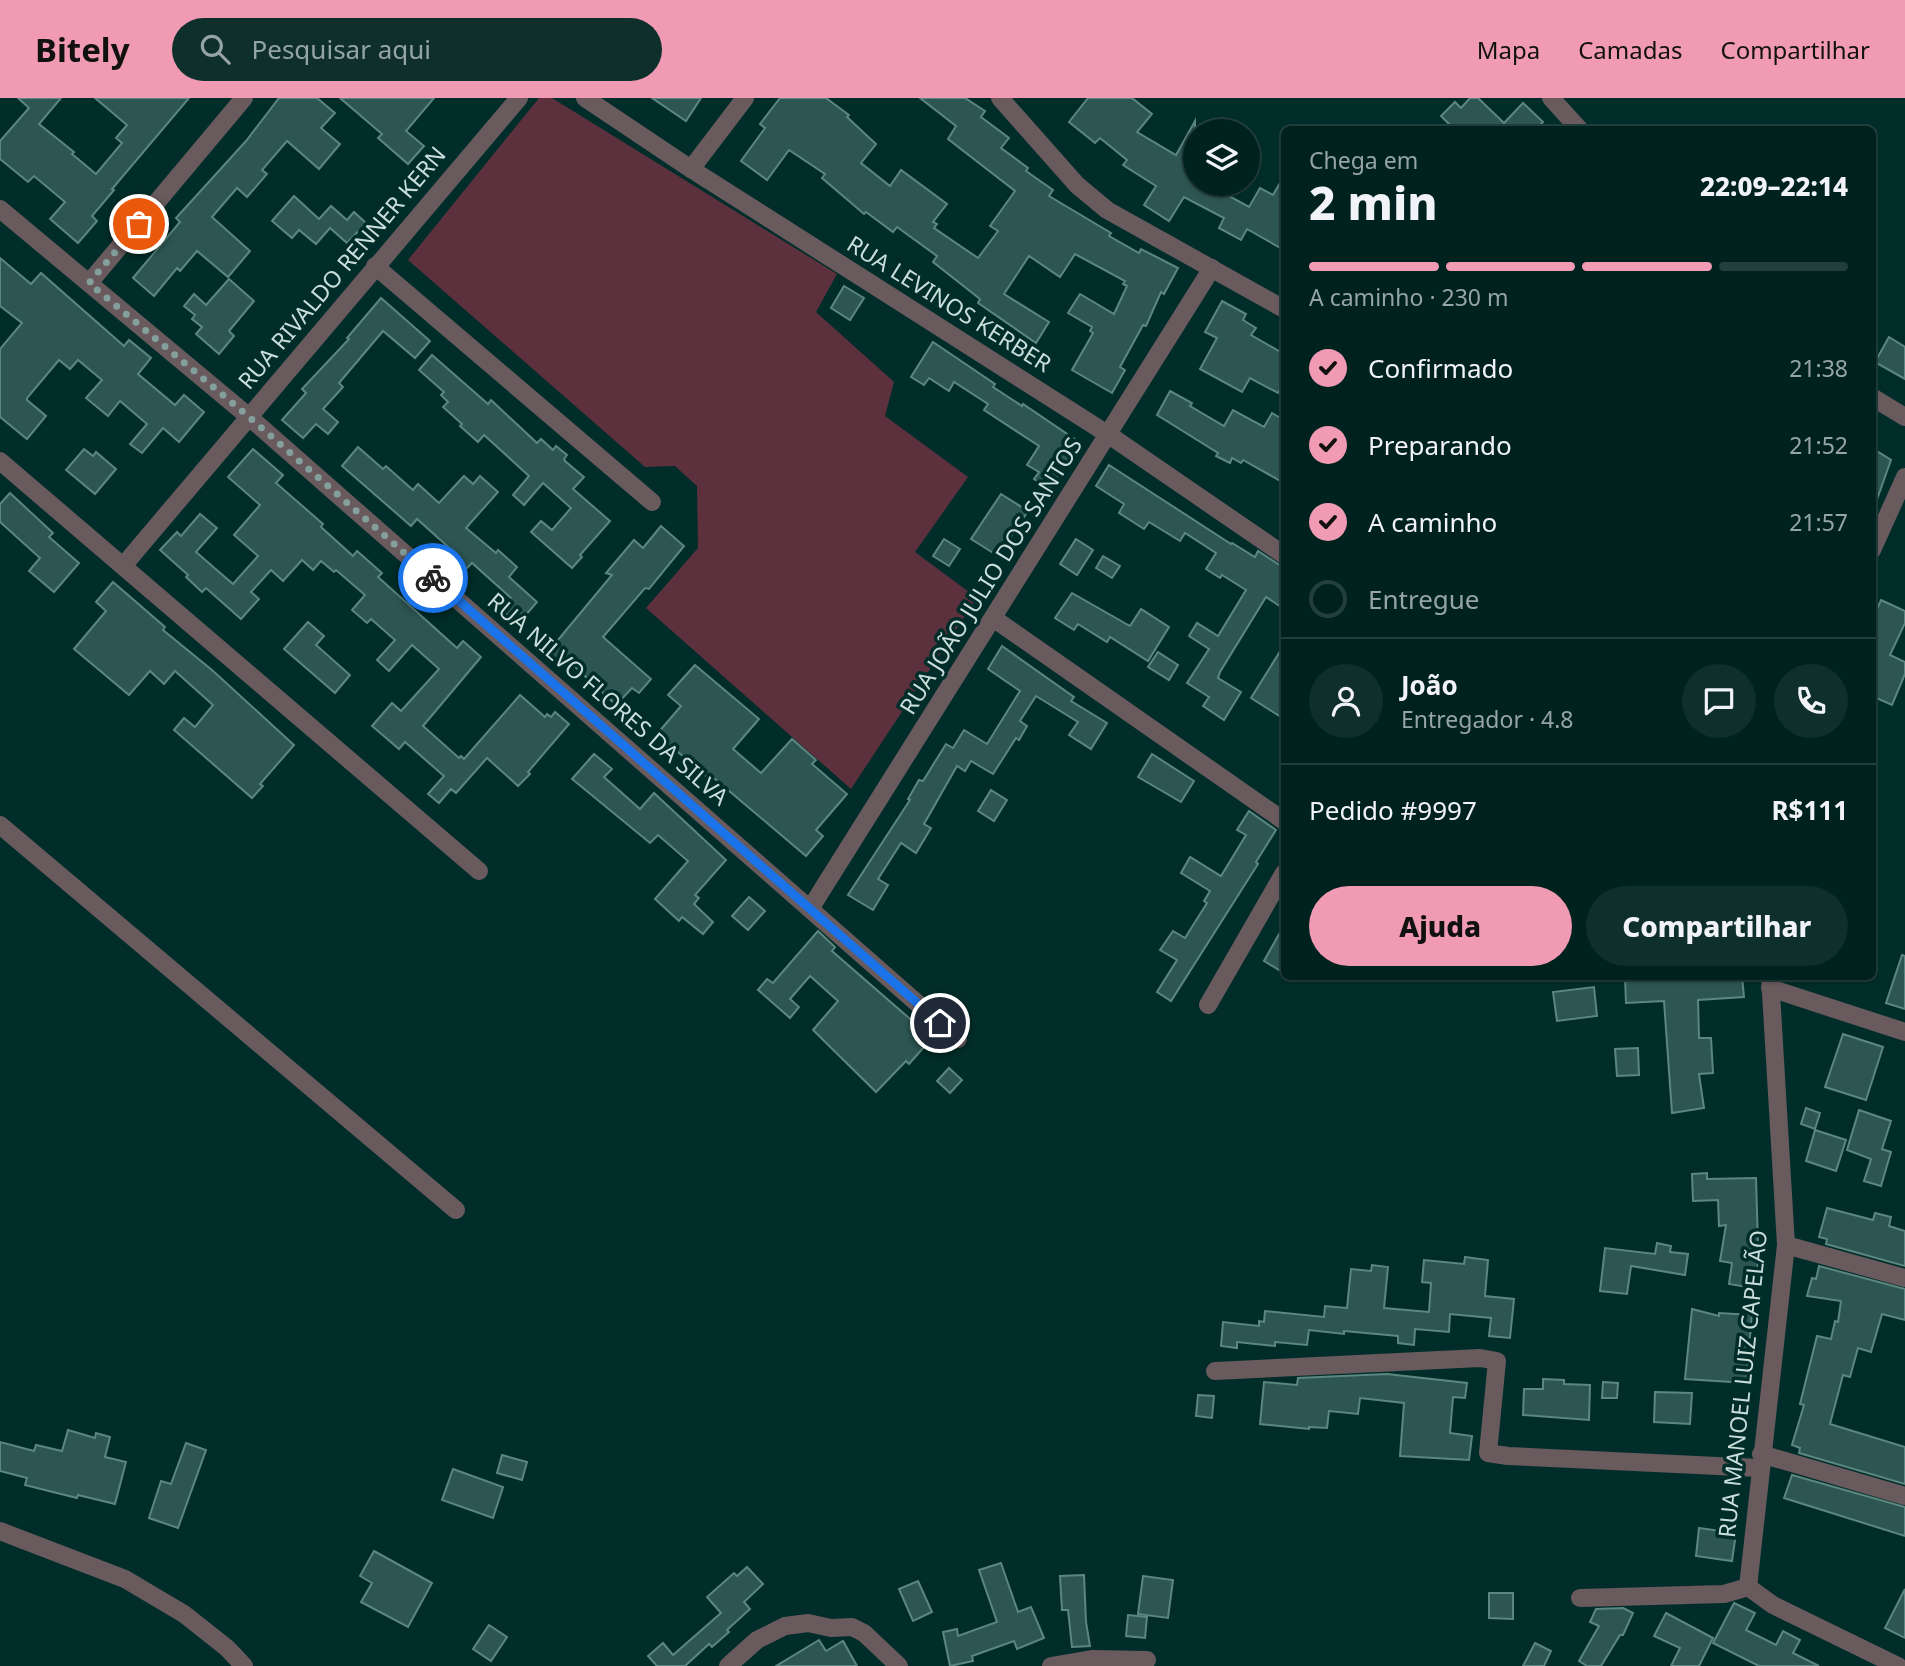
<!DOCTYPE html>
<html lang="pt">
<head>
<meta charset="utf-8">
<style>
	:root { --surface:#00221f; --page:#0e2f2c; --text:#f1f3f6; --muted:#95a4a4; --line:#223f3d; --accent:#f19ab3 }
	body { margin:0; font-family:"Noto Sans",sans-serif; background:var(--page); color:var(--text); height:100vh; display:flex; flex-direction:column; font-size:26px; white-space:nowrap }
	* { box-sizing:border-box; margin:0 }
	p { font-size:23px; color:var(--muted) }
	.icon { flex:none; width:38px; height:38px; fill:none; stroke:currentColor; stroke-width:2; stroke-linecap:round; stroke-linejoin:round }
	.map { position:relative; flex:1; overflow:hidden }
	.details { position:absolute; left:1281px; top:28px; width:595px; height:854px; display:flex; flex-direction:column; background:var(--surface); border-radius:10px; box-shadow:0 2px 5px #0004,0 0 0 2px var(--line) }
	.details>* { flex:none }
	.fabs { position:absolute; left:1183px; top:21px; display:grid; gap:14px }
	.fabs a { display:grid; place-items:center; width:77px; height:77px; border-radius:50%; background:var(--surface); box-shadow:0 2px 5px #0004,0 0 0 2px var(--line); font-size:35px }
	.pin { position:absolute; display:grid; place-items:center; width:60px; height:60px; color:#fff; margin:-30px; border:4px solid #fff; border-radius:50%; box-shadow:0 2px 7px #0007 }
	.courier { position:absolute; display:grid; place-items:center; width:70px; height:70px; margin:-35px; border:5px solid #1a73e8; border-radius:50%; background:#fff; color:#222; box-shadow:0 2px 9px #0007 }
	.overview em { font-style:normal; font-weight:800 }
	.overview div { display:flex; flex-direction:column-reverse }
	.overview { display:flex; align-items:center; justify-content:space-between; height:119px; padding:0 28px }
	h1 { font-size:46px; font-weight:800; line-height:52px }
	.bar { display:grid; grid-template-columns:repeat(4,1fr); gap:10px 7px; align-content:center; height:84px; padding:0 28px }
	.bar i { height:9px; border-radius:5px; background:var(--line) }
	.bar .selected { background:var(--accent) }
	.bar p { grid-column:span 4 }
	.line { display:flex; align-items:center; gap:18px; padding:0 28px; border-top:2px solid var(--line) }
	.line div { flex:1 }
	.round { display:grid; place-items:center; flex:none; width:74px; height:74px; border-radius:37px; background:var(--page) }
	ol { padding:0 28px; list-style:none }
	li { display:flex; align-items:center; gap:21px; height:77px }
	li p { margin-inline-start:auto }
	li .icon { padding:7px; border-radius:50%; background:var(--accent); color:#111; stroke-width:4 }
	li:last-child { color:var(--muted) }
	li i { width:38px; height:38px; border:4px solid var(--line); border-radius:50% }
	.action { display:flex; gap:14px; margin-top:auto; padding:14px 28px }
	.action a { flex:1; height:80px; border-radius:42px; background:var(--accent); color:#111; font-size:28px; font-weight:800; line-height:80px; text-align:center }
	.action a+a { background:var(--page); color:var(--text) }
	header { display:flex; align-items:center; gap:42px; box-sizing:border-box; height:98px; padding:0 35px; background:var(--accent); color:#111 }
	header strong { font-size:33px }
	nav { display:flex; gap:38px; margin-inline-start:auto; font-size:24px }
	.search { width:490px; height:63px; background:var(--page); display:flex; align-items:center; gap:18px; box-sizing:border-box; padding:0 24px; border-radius:38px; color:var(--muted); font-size:26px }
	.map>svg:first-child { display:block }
	.green { fill:#5d303e }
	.building { fill:#2d5652; stroke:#5c8681; stroke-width:2 }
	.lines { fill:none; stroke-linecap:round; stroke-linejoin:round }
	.minor { stroke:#695a5e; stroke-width:18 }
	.done { stroke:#83a09d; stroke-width:7; stroke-dasharray:0 12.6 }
	.route { stroke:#1a73e8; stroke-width:9 }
	.labels { text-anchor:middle; stroke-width:7; stroke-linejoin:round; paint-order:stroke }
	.street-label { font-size:23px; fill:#c9dedb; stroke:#002d29 }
</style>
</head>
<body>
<header>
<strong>Bitely</strong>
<div class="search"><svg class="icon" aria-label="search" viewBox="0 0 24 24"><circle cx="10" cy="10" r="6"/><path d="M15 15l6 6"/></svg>Pesquisar aqui</div>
<nav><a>Mapa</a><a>Camadas</a><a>Compartilhar</a></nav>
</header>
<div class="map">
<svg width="1905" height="1568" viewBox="0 0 1905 1568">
	<rect width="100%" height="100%" fill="#002d29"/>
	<polygon class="green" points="539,0 552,0 837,176 816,214 894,284 885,318 968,379 915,454 977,500 851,691 646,510 698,450 697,388 675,368 645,369 408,162"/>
	<g class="building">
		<polygon points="18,0 61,0 39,26 74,54 72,56 96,76 122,45 116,40 127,27 95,0 189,0 112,91 114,92 92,118 97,123 78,145 50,121 65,104 34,78 28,84 0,61 0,43 29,10"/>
		<polygon points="279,0 317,0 335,15 321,30 340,46 319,71 287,43 262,72 267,76 247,99 237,90 212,119 250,153 228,179 197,153 180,173 177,170 154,198 133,180 180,124 176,120 246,43"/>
		<polygon points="340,0 434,0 406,33 424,48 408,66 378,40 382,36"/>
		<polygon points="652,0 701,0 686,23"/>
		<polygon points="780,0 826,0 849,17 847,19 876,46 861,65 890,88 901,72 947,106 933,124 937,126 934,130 978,160 998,133 990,128 1015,93 948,41 956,28 920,0 965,0 985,13 981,19 1009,40 1001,50 1028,70 1026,73 1053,92 1049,98 1111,135 1109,138 1139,155 1141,151 1178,170 1164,196 1161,194 1146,228 1143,227 1120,269 1125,272 1112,295 1072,272 1093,235 1090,233 1092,229 1068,215 1080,196 1114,216 1127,188 1123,186 1125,183 1075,156 1060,179 1029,158 1004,196 1049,224 1036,245 978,205 980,201 933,164 937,158 897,129 893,134 866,114 864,116 822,80 825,76 789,52 767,82 741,63 765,30 760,26"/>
		<polygon points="1088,0 1132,0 1152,16 1137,34 1176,57 1195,23 1195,86 1221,86 1218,92 1249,109 1260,90 1273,97 1284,78 1284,152 1247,131 1241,142 1219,130 1224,120 1184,99 1169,123 1144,107 1156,88 1123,67 1127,62 1100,40 1095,45 1069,24"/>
		<polygon points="1470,0 1478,0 1504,25 1523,5 1543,24 1535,32 1455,32 1441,18 1455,4 1461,10"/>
		<polygon points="294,98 319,121 331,108 347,122 354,114 366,125 347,145 330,130 316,146 299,132 292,140 272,123"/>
		<polygon points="0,160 31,186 41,175 124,248 129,242 151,260 138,276 175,307 184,297 204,314 179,344 163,330 142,355 130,346 147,326 120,303 108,318 86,300 102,282 78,262 70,271 59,262 27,300 27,302 46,318 27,341 0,319 0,251 22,225 0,208"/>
		<polygon points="229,181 254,203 229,233 234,238 219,256 196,236 202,229 192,221 195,217 184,208 194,196 206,207"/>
		<polygon points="844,188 864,200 850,222 831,210"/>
		<polygon points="381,200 430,243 415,260 383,233 339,285 343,289 323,311 338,324 328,336 316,326 303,340 282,322 306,295 302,291 349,241 347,240"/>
		<polygon points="1222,203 1246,216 1243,222 1256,230 1251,237 1284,256 1284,284 1278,295 1250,280 1242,294 1200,271 1217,240 1205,234"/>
		<polygon points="1889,239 1905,249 1905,281 1875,264"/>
		<polygon points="933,244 995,286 993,289 1022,308 1023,306 1079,344 1050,391 1034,381 1039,374 1027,367 1039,348 984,312 988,306 954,284 949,293 929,280 924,287 911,279"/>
		<polygon points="432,257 488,306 491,302 537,345 541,341 553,352 556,348 567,357 564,361 565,363 584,379 573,391 610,423 580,457 582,459 572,470 531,434 541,423 552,432 571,410 543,385 524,407 513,397 529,378 484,337 478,344 460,328 462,326 443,309 448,304 441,297 444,294 419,272"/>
		<polygon points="1170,293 1192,305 1190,308 1224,328 1233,312 1264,329 1272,315 1284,322 1284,385 1243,362 1241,365 1232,360 1230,365 1216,358 1218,355 1157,317"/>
		<polygon points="358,349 383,371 386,368 413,392 418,386 439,405 464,378 473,386 480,378 498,394 466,430 496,455 498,452 517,469 509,479 537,504 525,518 521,515 514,523 501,511 511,500 472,465 463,474 449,461 455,455 417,421 411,428 342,368"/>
		<polygon points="1872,350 1891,362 1875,407 1872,407"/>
		<polygon points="84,351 93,358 96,354 116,371 95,396 66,372"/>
		<polygon points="253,351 283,377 276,385 323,426 321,429 353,458 357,453 382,475 378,479 457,550 463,543 481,559 423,628 459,660 461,658 464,661 520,597 545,619 547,616 551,619 555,614 569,626 528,674 530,676 518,688 487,660 456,695 451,691 439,705 428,696 444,678 405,644 399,651 372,628 392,605 401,613 439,571 412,547 389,573 377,562 395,542 371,521 367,525 352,512 365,497 336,472 334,474 321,463 313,472 302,462 283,483 271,472 251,494 259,501 241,521 206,490 202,494 186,479 188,477 160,452 177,434 181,438 200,416 217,430 196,454 233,486 258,458 234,437 260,407 228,379"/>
		<polygon points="1109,367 1231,446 1232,445 1255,459 1258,453 1278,466 1284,468 1284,511 1266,499 1220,574 1218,580 1241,594 1224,622 1203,608 1209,599 1187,585 1209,551 1189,538 1197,525 1218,538 1246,492 1222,477 1220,480 1206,471 1216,455 1185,435 1180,443 1149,424 1144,431 1119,415 1124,406 1096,388"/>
		<polygon points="10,395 53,435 49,439 79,465 54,494 29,473 40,460 0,424 0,406"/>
		<polygon points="1001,396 1028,413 998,458 971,441"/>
		<polygon points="661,428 684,448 649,491 645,490 603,539 651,581 639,595 632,590 616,607 571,565 566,570 548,554 612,477 606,475 634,442 643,450"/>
		<polygon points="944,441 960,451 949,468 933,458"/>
		<polygon points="1076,441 1093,452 1077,477 1060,466"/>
		<polygon points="1103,458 1120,468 1112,480 1096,470"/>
		<polygon points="113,484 165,529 163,532 212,572 294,647 260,686 263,688 252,700 174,632 184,620 195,629 213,607 175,573 164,586 150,573 129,597 74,551 106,513 96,504"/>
		<polygon points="1072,495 1130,528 1141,511 1169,529 1148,563 1110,539 1107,544 1078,526 1074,532 1055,520"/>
		<polygon points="1881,502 1905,513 1905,525 1890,557 1905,564 1905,576 1892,607 1872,598 1872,555 1877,544 1872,542 1872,522"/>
		<polygon points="308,524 324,538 316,547 350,577 335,595 284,551"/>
		<polygon points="1284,547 1284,621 1251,600"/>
		<polygon points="1002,548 1074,599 1071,603 1107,625 1091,651 1069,637 1078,624 1036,598 1020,623 1027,628 1019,642 1016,640 993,676 971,663 965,673 957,668 924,726 931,730 916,755 901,745 878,781 888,787 873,812 848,797 910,702 908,701 919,682 923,683 946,646 953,650 964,632 987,646 1020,593 988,571"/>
		<polygon points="1158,554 1178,567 1169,582 1148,569"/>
		<polygon points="695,567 759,621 733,651 761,675 792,641 816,662 812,666 847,696 816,732 823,738 806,758 709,676 707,679 657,636 681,608 668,597"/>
		<polygon points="594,656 612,671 604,679 640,711 654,695 726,762 695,797 699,800 694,806 713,824 703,836 682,819 679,823 655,801 688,763 658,737 650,745 572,681"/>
		<polygon points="1152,656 1194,683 1181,704 1138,679"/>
		<polygon points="991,692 1007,702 994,723 978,713"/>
		<polygon points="1249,713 1276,732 1256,764 1258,766 1171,903 1157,894 1177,862 1160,852 1173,833 1185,840 1207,805 1204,803 1210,793 1181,775 1190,759 1221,778 1246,737 1237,732"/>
		<polygon points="749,799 765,813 748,832 732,818"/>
		<polygon points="1284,827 1284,875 1264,863"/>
		<polygon points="818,833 835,849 832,853 932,940 909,966 906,963 876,994 813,932 838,903 810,878 790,901 799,909 790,920 758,892 767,881 773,885"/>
		<polygon points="1902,857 1905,858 1905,911 1886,905"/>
		<polygon points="1625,878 1683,878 1683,882 1742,878 1744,899 1698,902 1699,940 1711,940 1713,975 1699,976 1704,1010 1672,1015 1664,903 1626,905"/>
		<polygon points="1594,889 1597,918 1557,923 1553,894"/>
		<polygon points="1843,936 1883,949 1866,1002 1825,989"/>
		<polygon points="1638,950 1639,977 1617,978 1615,951"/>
		<polygon points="949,970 962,982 950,995 937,983"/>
		<polygon points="1806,1010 1820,1015 1815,1031 1801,1026"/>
		<polygon points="1859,1012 1891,1023 1882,1051 1891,1054 1881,1088 1864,1083 1871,1061 1847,1052"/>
		<polygon points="1815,1032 1846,1042 1836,1073 1806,1063"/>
		<polygon points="1707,1075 1707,1081 1756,1080 1758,1146 1761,1146 1754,1190 1729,1186 1732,1165 1720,1163 1726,1127 1719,1128 1718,1102 1693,1103 1692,1076"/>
		<polygon points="1827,1110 1873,1122 1875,1115 1891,1119 1889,1128 1905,1133 1905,1168 1826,1146 1827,1141 1819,1139"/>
		<polygon points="1657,1145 1671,1148 1670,1154 1688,1156 1685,1177 1631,1168 1627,1196 1600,1193 1605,1150 1655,1156"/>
		<polygon points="1465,1159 1488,1162 1485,1198 1514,1201 1510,1240 1489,1238 1491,1220 1450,1216 1449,1234 1415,1231 1414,1247 1398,1245 1398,1238 1344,1233 1344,1236 1309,1232 1307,1247 1275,1244 1275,1248 1237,1244 1237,1250 1221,1248 1223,1224 1259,1228 1259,1223 1264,1224 1265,1213 1324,1219 1325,1208 1347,1210 1351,1171 1371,1173 1372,1167 1388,1169 1384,1210 1429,1214 1431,1185 1422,1184 1424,1162 1464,1166"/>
		<polygon points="1819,1168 1905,1191 1905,1222 1882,1216 1871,1254 1858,1250 1850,1279 1843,1277 1830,1326 1905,1349 1905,1386 1799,1355 1800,1350 1792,1347 1804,1307 1800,1306 1817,1238 1831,1241 1835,1223 1838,1224 1841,1203 1807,1198 1812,1180 1816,1181"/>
		<polygon points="1692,1211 1719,1218 1719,1215 1752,1217 1746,1285 1685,1281"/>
		<polygon points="1387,1276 1467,1285 1465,1300 1453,1299 1450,1335 1472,1338 1469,1362 1400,1358 1404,1305 1360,1300 1358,1316 1329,1313 1327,1330 1309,1329 1309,1331 1260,1326 1264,1284 1297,1287 1298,1280"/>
		<polygon points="1543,1281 1564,1282 1564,1286 1590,1287 1589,1322 1523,1317 1524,1291 1543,1291"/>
		<polygon points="1603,1284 1618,1285 1617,1300 1602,1300"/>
		<polygon points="1655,1294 1692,1295 1690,1326 1654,1324"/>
		<polygon points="1198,1297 1214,1298 1212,1320 1196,1318"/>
		<polygon points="68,1332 95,1340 96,1335 110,1339 105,1359 126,1364 115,1406 78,1397 77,1400 25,1387 27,1380 0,1373 0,1344 34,1353 36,1347 62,1353"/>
		<polygon points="186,1345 206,1352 178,1430 149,1420 161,1383 171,1386"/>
		<polygon points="502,1357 527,1364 522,1382 497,1375"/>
		<polygon points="453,1371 503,1389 493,1420 442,1402"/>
		<polygon points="1792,1377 1905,1409 1905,1438 1784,1400"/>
		<polygon points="1699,1430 1736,1435 1732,1463 1696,1458"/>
		<polygon points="374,1453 432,1485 408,1529 361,1504 372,1485 360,1478"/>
		<polygon points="1001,1465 1018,1514 1031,1509 1044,1540 1017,1551 1014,1543 972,1558 973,1563 950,1568 943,1534 957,1531 958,1538 997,1524 979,1472"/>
		<polygon points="747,1469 763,1486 744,1504 750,1511 727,1532 729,1534 712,1549 709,1546 685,1568 657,1568 648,1558 663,1545 673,1557 721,1515 707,1499 734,1475 737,1478"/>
		<polygon points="1084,1477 1086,1524 1090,1548 1072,1549 1068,1512 1062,1512 1060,1478"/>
		<polygon points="1143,1478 1173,1482 1168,1520 1138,1516"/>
		<polygon points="918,1483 932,1514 913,1523 899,1491"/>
		<polygon points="1905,1491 1905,1540 1885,1530"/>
		<polygon points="1489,1495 1513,1495 1513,1521 1489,1520"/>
		<polygon points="1734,1505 1755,1515 1746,1532 1776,1547 1783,1533 1800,1542 1793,1555 1819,1568 1759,1568 1713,1545"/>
		<polygon points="1623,1510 1633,1515 1623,1537 1620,1537 1601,1568 1587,1568 1579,1563 1599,1528 1590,1524 1596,1511"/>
		<polygon points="1666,1515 1713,1540 1699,1568 1671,1568 1680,1550 1654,1538"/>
		<polygon points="1128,1517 1147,1519 1145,1540 1126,1538"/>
		<polygon points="489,1527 507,1539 491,1563 473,1551"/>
		<polygon points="819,1542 826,1553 843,1543 857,1568 776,1568"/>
		<polygon points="1535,1545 1551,1553 1544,1568 1523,1568"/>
	</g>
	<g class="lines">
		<g class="minor">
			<polyline points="585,0 691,71 1109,337 1284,457"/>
			<polyline points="1000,0 1077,87 1107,112 1284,211"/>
			<polyline points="1551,0 1580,32"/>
			<polyline points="691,71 745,0"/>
			<polyline points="0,111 248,318 958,941"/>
			<polyline points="375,168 652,404"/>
			<polyline points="89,185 244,0"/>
			<polyline points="1872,299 1905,319"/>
			<polyline points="0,363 479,773"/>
			<polyline points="1872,452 1905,379"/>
			<polyline points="123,468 519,0"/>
			<polyline points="993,520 1284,723"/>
			<polyline points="0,727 456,1112"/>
			<polyline points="810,811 1212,170"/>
			<polyline points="1770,890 1905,934"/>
			<polyline points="1208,907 1284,775"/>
			<polyline points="1786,1147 1905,1180"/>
			<polyline points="1215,1273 1480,1260 1497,1263 1488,1355 1508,1358 1759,1370"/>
			<polyline points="1761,1356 1905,1398"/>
			<polyline points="0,1433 125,1481 184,1516 227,1550 244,1568"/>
			<polyline points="1748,1489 1786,1147 1770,878"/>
			<polyline points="1748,1489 1773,1507 1898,1568"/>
			<polyline points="1580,1500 1724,1496 1748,1489"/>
			<polyline points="728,1568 757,1542 785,1528 808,1525 831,1530 852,1529 864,1535 899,1568"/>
			<polyline points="1051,1568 1092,1561 1147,1562"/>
		</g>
	</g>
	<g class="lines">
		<polyline class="done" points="139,126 89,185 248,318 433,480"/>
		<polyline class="route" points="433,480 940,925"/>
	</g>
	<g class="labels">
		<g class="street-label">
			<text transform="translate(342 170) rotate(-50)" y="8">RUA RIVALDO RENNER KERN</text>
			<text transform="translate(949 206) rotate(32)" y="8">RUA LEVINOS KERBER</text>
			<text transform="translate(991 478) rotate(-58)" y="8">RUA JOÃO JULIO DOS SANTOS</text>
			<text transform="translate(608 601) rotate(41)" y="8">RUA NILVO FLORES DA SILVA</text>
			<text transform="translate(1743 1286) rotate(-84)" y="8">RUA MANOEL LUIZ CAPELÃO</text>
		</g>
	</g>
</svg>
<div class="fabs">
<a><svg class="icon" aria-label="layers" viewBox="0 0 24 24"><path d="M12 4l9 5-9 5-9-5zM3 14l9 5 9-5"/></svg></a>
</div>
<div class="pin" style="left:139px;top:126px;background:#ea580c"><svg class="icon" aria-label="bag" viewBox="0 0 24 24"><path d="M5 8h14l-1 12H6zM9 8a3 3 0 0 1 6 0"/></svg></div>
<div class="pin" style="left:940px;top:925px;background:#1f2937"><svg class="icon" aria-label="home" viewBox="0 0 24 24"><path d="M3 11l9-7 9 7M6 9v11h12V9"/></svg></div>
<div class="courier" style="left:433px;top:480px"><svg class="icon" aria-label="bike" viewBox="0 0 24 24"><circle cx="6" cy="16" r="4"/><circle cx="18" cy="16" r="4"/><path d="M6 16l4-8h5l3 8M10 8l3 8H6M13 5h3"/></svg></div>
<section class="details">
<div class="overview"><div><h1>2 min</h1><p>Chega em</p></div><em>22:09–22:14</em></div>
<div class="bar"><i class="selected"></i><i class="selected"></i><i class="selected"></i><i></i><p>A caminho · 230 m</p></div>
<ol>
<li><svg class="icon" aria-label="check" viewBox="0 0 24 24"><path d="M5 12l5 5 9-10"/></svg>Confirmado<p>21:38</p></li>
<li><svg class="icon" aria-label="check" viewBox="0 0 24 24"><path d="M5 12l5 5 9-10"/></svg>Preparando<p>21:52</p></li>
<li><svg class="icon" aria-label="check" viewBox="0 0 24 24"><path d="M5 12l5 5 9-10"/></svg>A caminho<p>21:57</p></li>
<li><i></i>Entregue</li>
</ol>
<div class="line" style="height:126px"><a class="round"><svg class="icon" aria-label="person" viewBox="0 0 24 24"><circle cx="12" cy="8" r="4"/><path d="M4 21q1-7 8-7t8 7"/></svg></a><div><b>João</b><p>Entregador · 4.8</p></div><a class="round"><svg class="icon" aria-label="chat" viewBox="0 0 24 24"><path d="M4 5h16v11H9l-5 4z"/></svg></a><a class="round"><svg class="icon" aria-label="phone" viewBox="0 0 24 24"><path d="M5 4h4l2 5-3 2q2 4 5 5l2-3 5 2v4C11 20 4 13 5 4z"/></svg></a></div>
<div class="line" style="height:91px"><div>Pedido #9997</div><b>R$111</b></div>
<div class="action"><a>Ajuda</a><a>Compartilhar</a></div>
</section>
</div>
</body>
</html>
